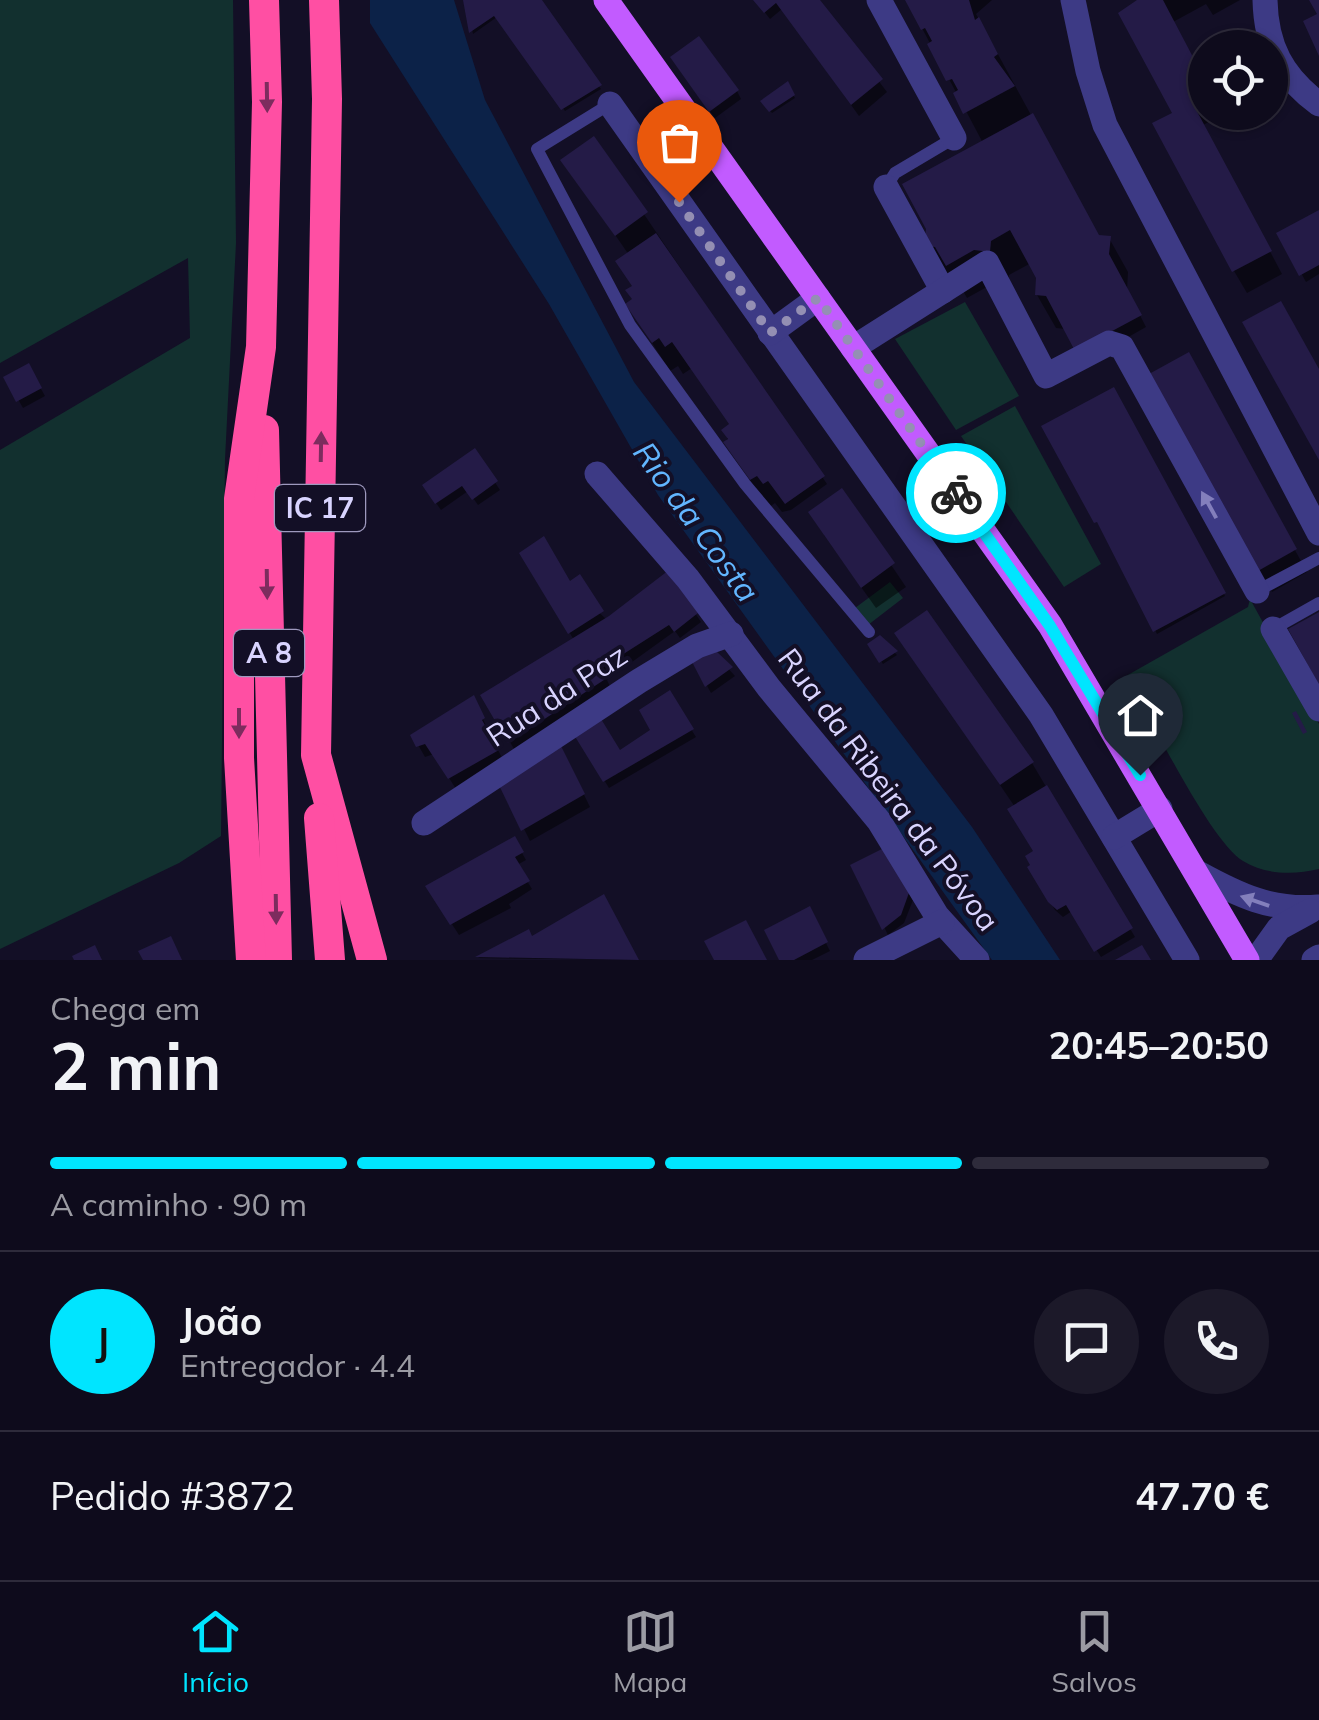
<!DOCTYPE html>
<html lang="pt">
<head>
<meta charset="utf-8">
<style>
	:root { --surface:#0e0b1c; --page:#1c1929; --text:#f1f3f6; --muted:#9b9ba3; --line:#2e2b3b; --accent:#00e5ff }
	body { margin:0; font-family:Mulish,sans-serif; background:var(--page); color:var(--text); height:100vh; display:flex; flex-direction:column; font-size:38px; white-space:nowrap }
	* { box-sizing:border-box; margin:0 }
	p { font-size:32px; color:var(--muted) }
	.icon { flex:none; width:55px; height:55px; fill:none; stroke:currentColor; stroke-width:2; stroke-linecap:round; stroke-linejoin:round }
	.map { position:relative; height:960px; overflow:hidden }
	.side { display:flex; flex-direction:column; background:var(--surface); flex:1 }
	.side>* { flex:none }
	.buttons { position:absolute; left:1188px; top:30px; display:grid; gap:20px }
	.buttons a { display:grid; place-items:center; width:100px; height:100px; border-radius:50%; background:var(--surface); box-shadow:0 2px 8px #0004,0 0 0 2px var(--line); font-size:50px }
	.pin { position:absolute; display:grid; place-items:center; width:85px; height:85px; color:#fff; margin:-102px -42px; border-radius:50% 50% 50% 0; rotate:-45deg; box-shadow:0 0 10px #0007 }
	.pin .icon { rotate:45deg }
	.courier { position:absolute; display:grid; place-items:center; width:100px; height:100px; margin:-50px; border:8px solid #00e5ff; border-radius:50%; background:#fff; color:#222; box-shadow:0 2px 12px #0007 }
	.headline em { font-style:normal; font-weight:700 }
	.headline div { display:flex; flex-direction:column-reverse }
	.headline { display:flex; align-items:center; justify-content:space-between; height:170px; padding:0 50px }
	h1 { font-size:65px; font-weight:700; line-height:75px }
	.bar { display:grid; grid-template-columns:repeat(4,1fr); gap:15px 10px; align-content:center; height:120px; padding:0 50px }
	.bar i { height:12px; border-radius:8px; background:var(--line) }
	.bar .selected { background:var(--accent) }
	.bar p { grid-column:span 4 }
	.line { display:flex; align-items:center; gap:25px; padding:0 50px; border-top:2px solid var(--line) }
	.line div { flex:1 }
	.round { display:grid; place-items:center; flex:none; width:105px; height:105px; border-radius:52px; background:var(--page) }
	.dock { display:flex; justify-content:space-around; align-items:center; height:140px; border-top:2px solid var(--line); background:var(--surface); font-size:28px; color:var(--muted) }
	.dock a { display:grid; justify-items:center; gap:5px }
	.dock .selected { color:var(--accent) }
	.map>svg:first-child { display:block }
	.green { fill:#12302f }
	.water { fill:#0c2248 }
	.shadow { fill:#0007 }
	.building { fill:#241b47 }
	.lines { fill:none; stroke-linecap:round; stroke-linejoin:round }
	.lane { stroke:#3d3a85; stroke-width:12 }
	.street { stroke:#3d3a85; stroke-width:25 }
	.primary { stroke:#c25bff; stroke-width:25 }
	.highway { stroke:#ff4fa3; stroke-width:30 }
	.oneway { fill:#7d2c5e }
	.oneway2 { fill:#837fbc }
	.done { stroke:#948fb3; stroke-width:10; stroke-dasharray:0 18 }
	.route { stroke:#00e5ff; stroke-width:12 }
	.labels { text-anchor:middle; stroke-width:8; stroke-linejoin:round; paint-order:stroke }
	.shield { fill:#130f26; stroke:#9e99be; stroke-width:2.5 }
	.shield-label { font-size:28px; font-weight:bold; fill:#d9d4ff }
	.street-label { font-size:30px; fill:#d9d4ff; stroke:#130f26 }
	.water-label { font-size:32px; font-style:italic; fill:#62b6ff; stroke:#130f26 }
</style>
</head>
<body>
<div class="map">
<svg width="1319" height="960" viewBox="0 0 1319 960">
	<rect width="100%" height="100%" fill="#130f26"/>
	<g class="green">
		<polygon points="0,0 233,0 236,243 225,459 221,836 179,863 0,949 0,450 190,338 188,258 0,363"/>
		<polygon points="965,302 1019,396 956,430 895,339"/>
		<polygon points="1015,406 1101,564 1064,587 961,436"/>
		<polygon points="890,582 903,598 868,625 855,608"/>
		<path d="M1250,599L1319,724V869C1294,875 1266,875 1243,861C1209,840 1150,716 1126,676L1248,607Z"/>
	</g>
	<polygon class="water" points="370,0 454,0 485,100 634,382 972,827 1060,960 992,960 658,495 549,304 370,23"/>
	<g class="shadow">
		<polygon points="466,0 537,0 601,89 565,111 497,17 473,34"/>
		<polygon points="755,0 817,0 887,92 859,116 782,9 770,19"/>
		<polygon points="907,0 992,0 976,14 1098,238 1109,238 1128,272 1127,290 1146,327 1084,362 1066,329 1056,328 1037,295 1039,277 1031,263 1009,275 1008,284 994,283 967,298 957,280 946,279 927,245 983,143"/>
		<polygon points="1140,0 1240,0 1213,15 1206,4 1173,22 1205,83 1205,112 1222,115 1203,125 1282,274 1247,293 1234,271 1175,114"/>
		<polygon points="677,65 737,91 741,99 715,118"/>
		<polygon points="787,85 795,98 772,113 763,102"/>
		<polygon points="593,139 827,484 791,510 782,512 775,503 768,508 726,443 731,424 692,368 683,374 678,366 670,371 628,305 634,301 629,255 564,161"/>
		<polygon points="1319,213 1319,274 1306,282 1280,234"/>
		<polygon points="28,366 45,396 23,408 6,378"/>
		<polygon points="1200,377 1307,572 1272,592 1260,570"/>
		<polygon points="1113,390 1225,596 1157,634 1101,523 1045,427"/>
		<polygon points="474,451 500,490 478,505 468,491 441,510 429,493"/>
		<polygon points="841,491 906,587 876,608 824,535"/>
		<polygon points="522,554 569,584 607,620 668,573 701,622 680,638 675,631 607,680 612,691 514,749 484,696 574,640"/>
		<polygon points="897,634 1032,763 1135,937 1101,957 1072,911 1063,917 1055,910 1030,868 1036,852 1015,807"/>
		<polygon points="880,638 897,655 883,664 870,645"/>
		<polygon points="715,654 735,676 711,693 693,660"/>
		<polygon points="669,694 696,737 609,788 574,731 619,754 654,731"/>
		<polygon points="477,707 504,762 456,789 434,754 425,757 413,736"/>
		<polygon points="564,754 590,807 530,841 500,780"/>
		<polygon points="514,839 526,860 517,865 532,889 509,904 511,908 459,935 435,898"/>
		<polygon points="883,851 913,900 904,923 888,935 854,866"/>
		<polygon points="603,897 637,960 478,958 528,932 532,939"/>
		<polygon points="809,910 830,951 812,960 782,960"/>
	</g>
	<g class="building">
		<polygon points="463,0 542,0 602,85 561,110 494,16 469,33"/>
		<polygon points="753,0 820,0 883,79 851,105 776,3 764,13"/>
		<polygon points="905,0 969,0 975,20 979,17 998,54 994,57 1015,86 963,114 953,93 958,90 952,79 946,81 927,44 932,41 925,28 921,30"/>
		<polygon points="1137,0 1163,0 1205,80 1205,95 1192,102 1272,251 1232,272 1152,123 1172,113 1118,13"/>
		<polygon points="1309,0 1319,0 1319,56 1303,21 1317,14"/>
		<polygon points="699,36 739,90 709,112 670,57"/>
		<polygon points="788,81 795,95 769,112 760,101"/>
		<polygon points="1033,113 1099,235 1111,236 1109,254 1142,315 1075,351 1046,296 1035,295 1036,278 1010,230 991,241 990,252 974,250 946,266 935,247 924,246 926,229 902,184"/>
		<polygon points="594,136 648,212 615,236 560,160"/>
		<polygon points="1319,210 1319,265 1299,276 1276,233"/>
		<polygon points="656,233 825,476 785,504 768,481 763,484 757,476 750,480 723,442 728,439 721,430 729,424 672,342 665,347 659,338 652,343 625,304 632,299 625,290 632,286 615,261"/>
		<polygon points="1281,301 1319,369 1319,460 1242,322"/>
		<polygon points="1189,352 1297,549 1258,571 1149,374"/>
		<polygon points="29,363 42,388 16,402 3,377"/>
		<polygon points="1114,387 1226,593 1153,632 1097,522 1094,523 1041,426"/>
		<polygon points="475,448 498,481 472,500 462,486 435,504 422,485"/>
		<polygon points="842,488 895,563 861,588 808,512"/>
		<polygon points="544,536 570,581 580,574 604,611 568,634 519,553"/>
		<polygon points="669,570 698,613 674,632 669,625 603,667 607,678 508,743 480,695 609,616"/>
		<polygon points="927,610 1034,762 1000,785 894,633"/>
		<polygon points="1319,612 1319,685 1288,629"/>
		<polygon points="880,635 898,651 879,663 867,644"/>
		<polygon points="716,651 733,667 705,687 690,658"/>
		<polygon points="670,690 694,729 603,782 571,730 598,714 620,750 650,730 639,710"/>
		<polygon points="474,695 485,718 482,720 499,750 448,779 425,744 416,747 410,735"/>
		<polygon points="1296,711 1307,732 1303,734 1292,713"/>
		<polygon points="558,740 585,794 521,831 496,779"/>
		<polygon points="1047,785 1133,928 1094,952 1066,905 1057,910 1048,902 1027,867 1030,865 1025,856 1033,851 1007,809"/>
		<polygon points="515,836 524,852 515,857 530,881 450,925 425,886"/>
		<polygon points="884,848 910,890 901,915 882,930 850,865"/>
		<polygon points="604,894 639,960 475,957 529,929 532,936"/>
		<polygon points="810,906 828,942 794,960 779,960 764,930"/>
		<polygon points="746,920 767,960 714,960 704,941"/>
		<polygon points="171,936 182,960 143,960 138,951"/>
		<polygon points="95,945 102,960 74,960 72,956"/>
		<polygon points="1142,945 1151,960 1115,960"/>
	</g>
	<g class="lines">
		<g class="lane">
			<polyline points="610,104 537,149 630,325 745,484 869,632"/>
			<polyline points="886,187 895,173 954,138"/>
			<polyline points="1257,591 1319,558"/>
			<polyline points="1273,629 1319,603"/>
		</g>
		<g class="street">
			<polyline points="879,0 954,138"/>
			<polyline points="1073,0 1088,71 1105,125 1319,533"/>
			<path d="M1265,0C1266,46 1282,77 1319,104"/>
			<polyline points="610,104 1041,715 1187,960"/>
			<polyline points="886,187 943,291"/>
			<polyline points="770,333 818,298"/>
			<polyline points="853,348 987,263 1046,376 1109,343 1122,347 1257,591"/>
			<polyline points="597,474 688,579 769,688 879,821 937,916 977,960"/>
			<polyline points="1273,629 1319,709"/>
			<polyline points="424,823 639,681 697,646 731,634"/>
			<polyline points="1114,837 1160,809"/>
			<path d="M1198,873C1238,895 1271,911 1318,907"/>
			<polyline points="866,960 942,922"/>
			<polyline points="1256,960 1279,928 1310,911"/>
			<polyline points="1314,960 1319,957"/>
		</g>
		<polyline class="primary" points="606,0 1050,625 1247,960"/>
		<g class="highway">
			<polyline points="324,0 327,99 316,755 372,960"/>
			<polyline points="264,430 277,960"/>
			<polyline points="319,818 330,960"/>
			<polyline points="251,960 239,758 239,499 261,347 267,102 264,0"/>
		</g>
	</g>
	<defs><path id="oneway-solid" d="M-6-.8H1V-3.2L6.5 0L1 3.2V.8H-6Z" transform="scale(2.5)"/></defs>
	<g class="oneway">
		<use href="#oneway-solid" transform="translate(267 97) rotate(89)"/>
		<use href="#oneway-solid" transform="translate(321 447) rotate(-89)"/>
		<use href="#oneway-solid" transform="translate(267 584) rotate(89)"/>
		<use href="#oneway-solid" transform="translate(239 723) rotate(90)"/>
		<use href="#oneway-solid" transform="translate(276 909) rotate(89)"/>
	</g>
	<g class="oneway2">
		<use href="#oneway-solid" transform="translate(1209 505) rotate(-119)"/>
		<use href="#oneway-solid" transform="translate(1255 901) rotate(-161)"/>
	</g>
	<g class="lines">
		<polyline class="done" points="679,202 770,333 818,298 956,493"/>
		<polyline class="route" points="956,493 1050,626 1140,775"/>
	</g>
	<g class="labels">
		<g class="shield">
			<rect x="275" y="485" width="90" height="46" rx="8"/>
			<rect x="234" y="630" width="70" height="46" rx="8"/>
		</g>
		<g class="shield-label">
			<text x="320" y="518">IC 17</text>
			<text x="269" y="663">A 8</text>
		</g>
		<g class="street-label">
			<text transform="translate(557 696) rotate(-33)" y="10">Rua da Paz</text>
			<text transform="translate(888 790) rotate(53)" y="10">Rua da Ribeira da Póvoa</text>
		</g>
		<g class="water-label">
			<text transform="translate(696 522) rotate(54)" y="11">Rio da Costa</text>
		</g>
	</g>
</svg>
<div class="buttons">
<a><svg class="icon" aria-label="locate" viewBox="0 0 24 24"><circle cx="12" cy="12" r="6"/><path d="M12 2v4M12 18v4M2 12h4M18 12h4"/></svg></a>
</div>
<div class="pin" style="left:679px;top:202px;background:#ea580c"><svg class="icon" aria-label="bag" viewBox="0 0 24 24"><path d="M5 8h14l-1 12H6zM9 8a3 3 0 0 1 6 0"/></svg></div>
<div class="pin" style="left:1140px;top:775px;background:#1f2937"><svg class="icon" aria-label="home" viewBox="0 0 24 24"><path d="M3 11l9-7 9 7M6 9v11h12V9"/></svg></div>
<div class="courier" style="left:956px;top:493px"><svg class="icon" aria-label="bike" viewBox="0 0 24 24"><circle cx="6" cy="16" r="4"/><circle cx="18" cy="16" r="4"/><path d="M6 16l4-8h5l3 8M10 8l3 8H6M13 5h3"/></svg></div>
</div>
<section class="side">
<div class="headline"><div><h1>2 min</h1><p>Chega em</p></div><em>20:45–20:50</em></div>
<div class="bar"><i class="selected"></i><i class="selected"></i><i class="selected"></i><i></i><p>A caminho · 90 m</p></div>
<div class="line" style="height:180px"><b class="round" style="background:var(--accent);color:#111">J</b><div><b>João</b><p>Entregador · 4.4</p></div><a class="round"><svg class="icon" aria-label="chat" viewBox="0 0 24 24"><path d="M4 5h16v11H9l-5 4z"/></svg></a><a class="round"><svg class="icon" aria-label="phone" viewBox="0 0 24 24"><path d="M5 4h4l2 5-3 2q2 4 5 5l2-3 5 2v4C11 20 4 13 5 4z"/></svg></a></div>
<div class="line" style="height:130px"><div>Pedido #3872</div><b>47.70 €</b></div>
</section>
<nav class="dock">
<a class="selected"><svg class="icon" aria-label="home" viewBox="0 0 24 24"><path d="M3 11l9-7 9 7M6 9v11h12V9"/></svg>Início</a>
<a><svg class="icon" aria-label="map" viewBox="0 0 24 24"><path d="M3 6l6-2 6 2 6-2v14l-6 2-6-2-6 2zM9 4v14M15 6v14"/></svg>Mapa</a>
<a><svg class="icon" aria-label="saved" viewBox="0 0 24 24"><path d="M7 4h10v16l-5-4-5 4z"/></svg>Salvos</a>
</nav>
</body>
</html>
